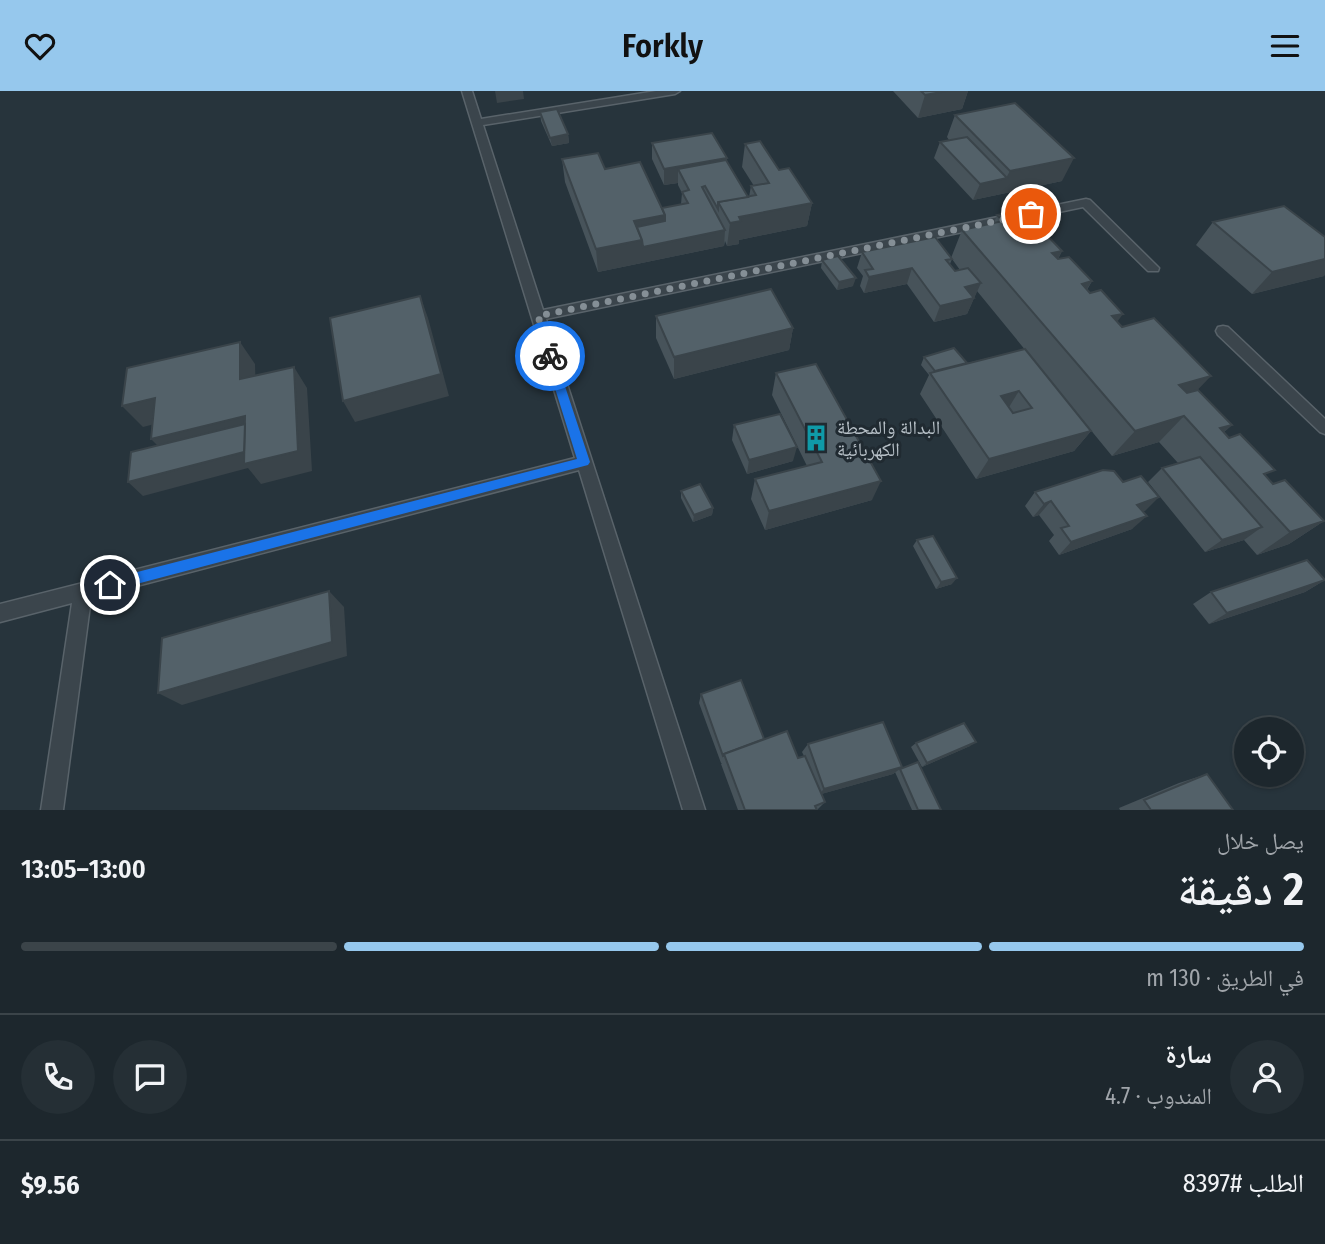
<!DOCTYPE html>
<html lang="ar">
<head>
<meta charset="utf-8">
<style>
	:root { --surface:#1d272d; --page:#252f35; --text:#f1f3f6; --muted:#a0a5aa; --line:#3b4449; --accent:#96c8ed }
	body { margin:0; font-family:"Fira Sans Condensed","Noto Naskh Arabic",sans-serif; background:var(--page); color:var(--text); direction:rtl; height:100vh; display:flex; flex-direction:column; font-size:26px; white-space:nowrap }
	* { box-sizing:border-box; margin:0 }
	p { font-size:23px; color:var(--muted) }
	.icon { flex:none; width:38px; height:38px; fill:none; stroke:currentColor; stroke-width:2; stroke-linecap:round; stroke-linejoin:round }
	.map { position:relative; height:719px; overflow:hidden; direction:ltr }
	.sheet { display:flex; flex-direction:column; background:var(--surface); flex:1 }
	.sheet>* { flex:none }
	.controls { position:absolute; left:1234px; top:626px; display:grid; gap:14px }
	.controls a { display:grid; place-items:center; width:70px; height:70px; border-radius:50%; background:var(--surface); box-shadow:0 2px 5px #0004,0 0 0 2px var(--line); font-size:35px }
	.pin { position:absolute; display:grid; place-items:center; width:60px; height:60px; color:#fff; margin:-30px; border:4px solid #fff; border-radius:50%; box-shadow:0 2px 7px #0007 }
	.courier { position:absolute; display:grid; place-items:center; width:70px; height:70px; margin:-35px; border:5px solid #1a73e8; border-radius:50%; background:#fff; color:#222; box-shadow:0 2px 9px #0007 }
	.head em { font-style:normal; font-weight:600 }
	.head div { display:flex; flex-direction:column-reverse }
	.head { display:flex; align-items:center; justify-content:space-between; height:119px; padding:0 21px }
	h1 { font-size:46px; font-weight:600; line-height:52px }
	.bar { display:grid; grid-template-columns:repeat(4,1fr); gap:10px 7px; align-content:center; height:84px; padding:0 21px }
	.bar i { height:9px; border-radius:5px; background:var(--line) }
	.bar .current { background:var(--accent) }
	.bar p { grid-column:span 4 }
	.line { display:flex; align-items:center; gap:18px; padding:0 21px; border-top:2px solid var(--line) }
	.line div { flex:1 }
	.round { display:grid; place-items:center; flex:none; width:74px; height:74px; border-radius:37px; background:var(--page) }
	header { display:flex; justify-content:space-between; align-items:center; height:91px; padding:0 21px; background:var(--accent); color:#111; font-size:32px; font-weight:600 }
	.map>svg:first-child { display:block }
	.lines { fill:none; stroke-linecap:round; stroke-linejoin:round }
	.service-casing { stroke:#59636a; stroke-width:3 }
	.service { fill:#3b454c; fill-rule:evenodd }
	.wall { fill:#47535a; fill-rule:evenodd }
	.shaded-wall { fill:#3a444a }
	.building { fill:#536169; stroke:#3a444a; stroke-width:2; fill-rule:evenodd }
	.route { fill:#1a73e8 }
	.done { stroke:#858f96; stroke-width:7; stroke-dasharray:0 12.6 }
	.labels { text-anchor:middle; stroke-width:6; stroke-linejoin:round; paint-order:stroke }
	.poi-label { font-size:19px; fill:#b7c0c7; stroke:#202a31; text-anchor:start }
</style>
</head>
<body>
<header><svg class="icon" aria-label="menu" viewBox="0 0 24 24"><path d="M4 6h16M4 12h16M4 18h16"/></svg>Forkly<svg class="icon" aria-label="heart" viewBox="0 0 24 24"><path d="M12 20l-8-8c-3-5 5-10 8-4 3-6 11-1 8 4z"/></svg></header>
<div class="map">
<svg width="1325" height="719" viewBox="0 0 1325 719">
	<rect width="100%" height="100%" fill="#27343c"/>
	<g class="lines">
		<g class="service-casing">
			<g id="service">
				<polygon points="462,0 472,0 481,28 656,0 680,0 675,3 483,34 543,219 1086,108 1090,109 1159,177 1158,180 1148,180 1083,116 546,228 705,719 683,719 579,379 91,507 63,719 41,719 72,512 0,531 0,513 575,367"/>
				<polygon points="1223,235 1228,236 1325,328 1325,343 1320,341 1218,244 1216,240 1218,236"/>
			</g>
		</g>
		<use href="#service" class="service"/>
	</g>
	<g class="wall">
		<polygon points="893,0 968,0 962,18 918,27"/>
		<polygon points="540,21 568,43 569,52 552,55 541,30"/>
		<polygon points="955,24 1062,90 973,109 934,67 940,51 949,49 947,46"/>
		<polygon points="652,52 727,70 748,106 749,106 751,95 754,95 742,76 745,53 779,79 812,112 807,135 739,149 739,153 727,155 725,150 724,155 598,181 565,91 562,68 662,117 681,113 682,102 678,94 678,92 664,94 652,68"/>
		<path d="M997,124L1033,130L1029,138L1062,160L1058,168L1092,190L1087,199L1117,231L1198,299L1232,334L1224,341L1273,393L1324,430L1289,453L1257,464L1244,449L1205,461L1148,391L1162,377L1178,372L1159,351L1112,365L977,200L967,223L934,231L907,193L864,202L860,195L863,185L857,177L862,161L951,167L962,139L994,132ZM952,168L960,179L955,180L950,173Z"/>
		<polygon points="1213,131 1324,185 1252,203 1196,154"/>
		<polygon points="822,169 853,195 837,199 821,177"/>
		<polygon points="656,225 793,237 789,259 674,288 656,247"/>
		<polygon points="1025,258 1091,340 1074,360 976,388 920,303 929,284 921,274 924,266 967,272"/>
		<polygon points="776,282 872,409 765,439 751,408 755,388 807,375 772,304"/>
		<polygon points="734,334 793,370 747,383 732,349"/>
		<polygon points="681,400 713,417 712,424 693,431 681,407"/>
		<polygon points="1035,401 1145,420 1143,420 1132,438 1059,464 1049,450 1054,444 1039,424 1033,426 1025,415"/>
		<polygon points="917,449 952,493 936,498 913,455"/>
		<polygon points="1325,489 1305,501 1209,533 1193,513 1211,501"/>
		<polygon points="701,603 764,648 798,667 804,665 802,661 808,653 902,676 893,683 821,703 825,711 817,719 738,719 721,673 722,672 721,672 699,612"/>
		<polygon points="916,652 970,655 922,676 911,656"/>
		<polygon points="900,678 941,719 912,719 895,681"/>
		<polygon points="1207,683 1233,719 1120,719 1119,717 1179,692"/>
	</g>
	<g class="shaded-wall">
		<polygon points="495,0 523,0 524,8 497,12"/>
		<polygon points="947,0 968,0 962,18 918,27 925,4"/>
		<polygon points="568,43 569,52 552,55 550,47"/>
		<polygon points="727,67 726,83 678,78 678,92 664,94 664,78"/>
		<polygon points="1074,67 1062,90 973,109 980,93 1006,87 1010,80"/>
		<polygon points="812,112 807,135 739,149 739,153 727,155 730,132 721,117"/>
		<polygon points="665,124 725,139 724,155 598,181 596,158 634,130"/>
		<polygon points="1033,130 1019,158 1024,132"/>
		<polygon points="1062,160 1047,188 1052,162"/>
		<polygon points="1325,168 1325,184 1324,185 1252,203 1272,181"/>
		<polygon points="912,177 907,193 864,202 869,186"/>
		<polygon points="856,187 853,195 837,199 839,191"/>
		<polygon points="1092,190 1074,218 1082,193"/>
		<polygon points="981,192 967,223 934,231 940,215 965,196"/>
		<polygon points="420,205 428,227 449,305 355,331 343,310"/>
		<polygon points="1123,223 1103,250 1112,225"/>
		<polygon points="793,237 789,259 674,288 674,266"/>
		<polygon points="240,251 255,273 256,309 240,288"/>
		<polygon points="294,276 307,297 312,380 261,393 248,377 143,405 128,391 171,368 151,348 245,325"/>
		<polygon points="1211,285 1186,311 1179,294"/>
		<polygon points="1019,300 1006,321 1001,305"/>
		<polygon points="155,307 174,328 143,336 122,315"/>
		<polygon points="1184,325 1159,351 1112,365 1135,340"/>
		<polygon points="1232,334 1210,354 1220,337"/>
		<polygon points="1091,340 1074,360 976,388 989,368"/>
		<polygon points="797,356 793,370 747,383 749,369"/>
		<polygon points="881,390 872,409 765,439 769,420"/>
		<polygon points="1159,406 1145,420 1124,427 1137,414"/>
		<polygon points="1051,410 1039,424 1033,426 1044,413"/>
		<polygon points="713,417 712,424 693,431 694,424"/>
		<polygon points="1147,425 1132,438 1059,464 1071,451"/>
		<polygon points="1324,430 1289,453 1257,464 1290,441"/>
		<polygon points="1262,436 1244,449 1205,461 1222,449"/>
		<polygon points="957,487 952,493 936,498 941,491"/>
		<polygon points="1325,489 1305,501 1209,533 1227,522"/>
		<polygon points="329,500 344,516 347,565 182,614 158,602"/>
		<polygon points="976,651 970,655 922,676 927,672"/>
		<polygon points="902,676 893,683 818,704 824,698"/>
	</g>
	<g class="building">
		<polygon points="921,0 947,0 925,4"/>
		<polygon points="1015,12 1074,67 1010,80 955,24"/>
		<polygon points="557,18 568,43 550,47 540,21"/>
		<polygon points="712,42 727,67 664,78 652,52"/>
		<polygon points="967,46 1007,87 980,93 940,51"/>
		<polygon points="760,50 779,79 789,77 812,112 739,126 741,130 730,132 718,111 756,104 751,95 769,92 745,53"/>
		<polygon points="598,62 605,78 640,71 665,124 634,130 642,149 596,158 562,68"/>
		<polygon points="726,69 748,106 718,111 718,118 705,95 702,96 725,139 643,156 642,149 637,136 665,130 665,124 662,117 688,112 682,101 689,99 678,78"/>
		<polygon points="1284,115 1325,146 1325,168 1272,181 1213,131"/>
		<polygon points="1023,118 1033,130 1024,132 1030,139 1040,137 1062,160 1052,162 1058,168 1069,166 1092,190 1082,193 1090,202 1101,199 1123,223 1112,225 1122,236 1154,227 1211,285 1179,294 1187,302 1198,299 1232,334 1220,337 1229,347 1240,343 1275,379 1264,383 1273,393 1285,389 1324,430 1290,441 1184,325 1135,340 962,139 1003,130 997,124"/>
		<polygon points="935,146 952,168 946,169 955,180 968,177 981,192 965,196 974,207 940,215 912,177 869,186 865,179 873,178 862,161"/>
		<polygon points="838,165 856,187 839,191 822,169"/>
		<polygon points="771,198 793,237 674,266 656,225"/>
		<polygon points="420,205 441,283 343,310 330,227"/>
		<polygon points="240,251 240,288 294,276 298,360 244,373 245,325 151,348 155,307 122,315 127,277"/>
		<polygon points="954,257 967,272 935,280 924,266"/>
		<path d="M1025,258L1091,340L989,368L930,282ZM1019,300L1032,317L1013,322L1001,305Z"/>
		<polygon points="816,273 881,390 769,420 755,388 822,371 776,282"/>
		<polygon points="780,323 797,356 749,369 734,334"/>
		<polygon points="245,333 244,361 128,391 131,361"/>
		<polygon points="1200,366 1262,436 1222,449 1162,377"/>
		<polygon points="1103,379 1114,380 1123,391 1141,385 1159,406 1137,414 1147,425 1071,451 1061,437 1069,435 1051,410 1044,413 1035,401"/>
		<polygon points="700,393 713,417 694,424 681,400"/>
		<polygon points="933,445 957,487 941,491 917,449"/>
		<polygon points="1307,469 1325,489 1227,522 1211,501"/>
		<polygon points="329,500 332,551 158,602 162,547"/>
		<polygon points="741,589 764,648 724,663 725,664 723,665 701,603"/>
		<polygon points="883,631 902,676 824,698 808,653"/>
		<polygon points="964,632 976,651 927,672 916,652"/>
		<polygon points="787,640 798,667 805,665 825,711 815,715 817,719 745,719 724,663"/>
		<polygon points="918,671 941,719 918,719 900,678"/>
		<polygon points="1207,683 1233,719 1151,719 1144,709"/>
	</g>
	<polygon class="route" points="550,261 555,265 590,371 588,374 110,500 105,498 105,490 110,488 577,368 545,265"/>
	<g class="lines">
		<polyline class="done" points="550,265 538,225 1031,123"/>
	</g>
	<defs>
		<g id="building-bare" transform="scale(2.1)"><path d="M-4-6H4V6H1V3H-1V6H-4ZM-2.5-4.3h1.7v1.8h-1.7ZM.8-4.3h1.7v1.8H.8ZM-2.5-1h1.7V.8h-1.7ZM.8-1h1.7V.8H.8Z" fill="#0f9aa8" stroke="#202a31" stroke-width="2.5" paint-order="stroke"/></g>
	</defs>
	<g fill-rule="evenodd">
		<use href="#building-bare" x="816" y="347"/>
	</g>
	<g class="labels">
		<g class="poi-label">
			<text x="837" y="343">البدالة والمحطة<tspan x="837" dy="22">الكهربائية</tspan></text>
		</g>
	</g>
</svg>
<div class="controls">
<a><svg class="icon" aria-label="locate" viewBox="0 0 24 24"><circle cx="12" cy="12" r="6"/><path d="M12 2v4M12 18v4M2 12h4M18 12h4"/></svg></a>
</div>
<div class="pin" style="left:1031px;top:123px;background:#ea580c"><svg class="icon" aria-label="bag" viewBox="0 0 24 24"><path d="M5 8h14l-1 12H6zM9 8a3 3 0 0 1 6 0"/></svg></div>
<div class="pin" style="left:110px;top:494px;background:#1f2937"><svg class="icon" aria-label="home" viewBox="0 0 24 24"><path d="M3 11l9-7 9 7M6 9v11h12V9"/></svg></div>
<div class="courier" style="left:550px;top:265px"><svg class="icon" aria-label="bike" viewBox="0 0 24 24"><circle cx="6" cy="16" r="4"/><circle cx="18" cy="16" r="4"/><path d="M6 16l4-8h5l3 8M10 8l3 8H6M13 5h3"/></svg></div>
</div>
<section class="sheet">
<div class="head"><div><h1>2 دقيقة</h1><p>يصل خلال</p></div><em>13:00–13:05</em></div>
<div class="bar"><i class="current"></i><i class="current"></i><i class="current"></i><i></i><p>في الطريق · 130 m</p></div>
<div class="line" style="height:126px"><a class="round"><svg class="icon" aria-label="person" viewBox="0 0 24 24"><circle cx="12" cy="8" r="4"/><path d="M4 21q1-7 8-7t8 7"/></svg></a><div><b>سارة</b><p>المندوب · 4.7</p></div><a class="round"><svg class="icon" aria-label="chat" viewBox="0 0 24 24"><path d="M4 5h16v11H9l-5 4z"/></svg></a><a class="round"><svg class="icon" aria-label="phone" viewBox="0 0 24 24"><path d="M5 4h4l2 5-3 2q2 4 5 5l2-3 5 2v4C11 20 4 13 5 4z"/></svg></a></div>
<div class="line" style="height:91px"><div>الطلب #8397</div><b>$9.56</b></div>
</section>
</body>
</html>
